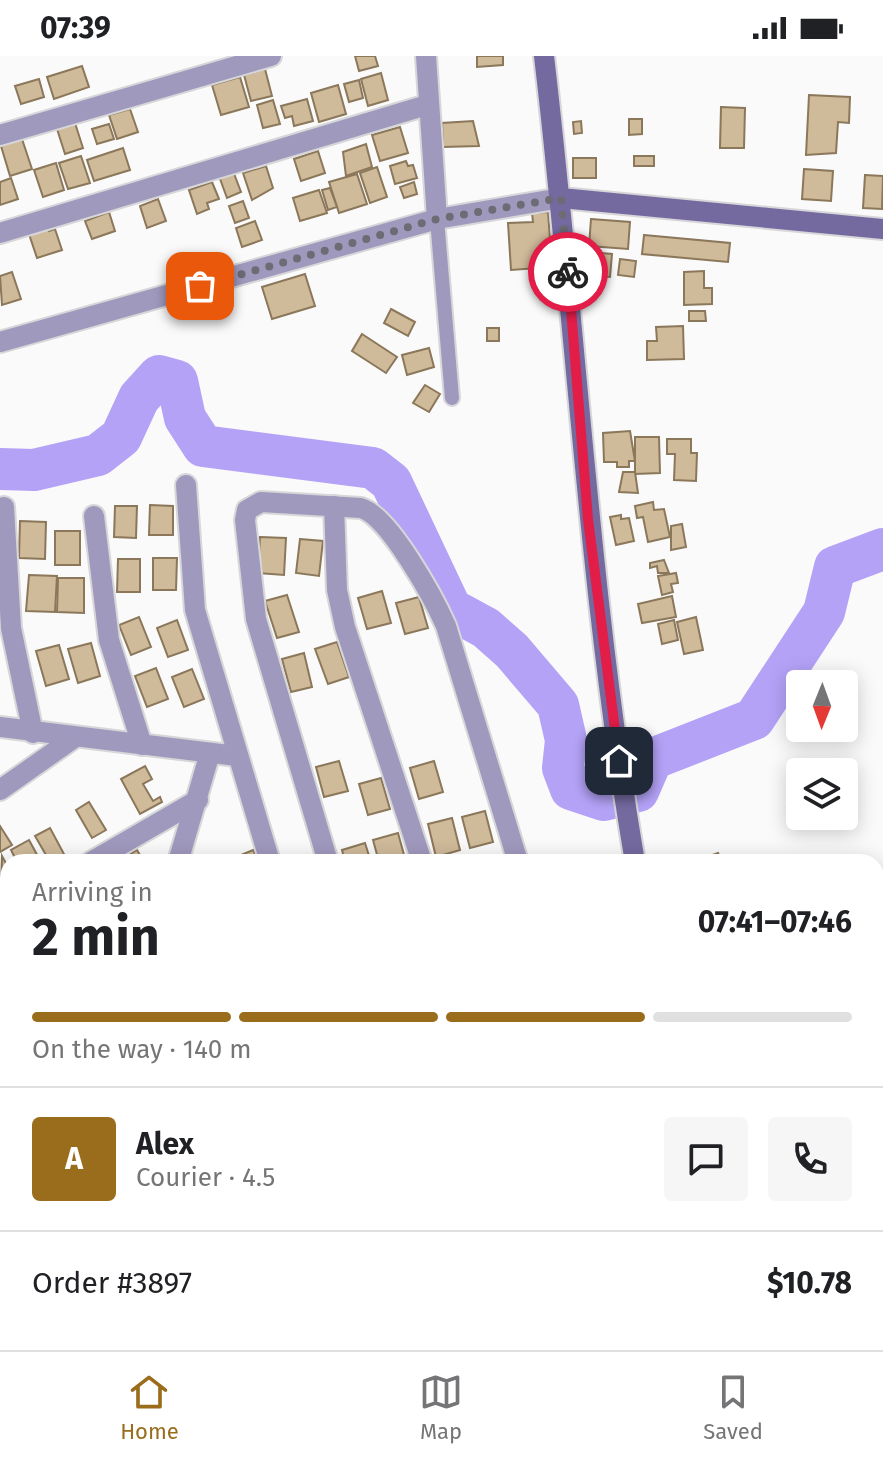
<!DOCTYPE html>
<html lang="en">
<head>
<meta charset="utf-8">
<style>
	:root { --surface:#fff; --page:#f6f6f6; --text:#202124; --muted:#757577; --line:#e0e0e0; --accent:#996d1c }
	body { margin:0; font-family:"Fira Sans",sans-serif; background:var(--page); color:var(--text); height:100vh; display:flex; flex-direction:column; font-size:30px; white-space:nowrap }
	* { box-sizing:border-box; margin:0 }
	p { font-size:26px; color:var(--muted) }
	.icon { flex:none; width:44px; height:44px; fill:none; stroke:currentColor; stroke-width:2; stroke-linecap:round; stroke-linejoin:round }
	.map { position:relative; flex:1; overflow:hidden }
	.sheet { position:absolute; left:0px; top:798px; width:884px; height:496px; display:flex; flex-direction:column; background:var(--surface); border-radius:24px 24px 0 0; box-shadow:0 4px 20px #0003 }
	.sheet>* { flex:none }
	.needle { width:52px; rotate:181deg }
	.controls { position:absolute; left:786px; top:614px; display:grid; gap:16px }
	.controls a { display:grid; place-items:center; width:72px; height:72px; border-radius:8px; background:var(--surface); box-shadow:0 4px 20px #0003; font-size:40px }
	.pin { position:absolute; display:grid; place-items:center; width:68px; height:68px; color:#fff; margin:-34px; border-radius:16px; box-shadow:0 4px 12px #0006 }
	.courier { position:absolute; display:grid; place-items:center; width:80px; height:80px; margin:-40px; border:6px solid #e11d48; border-radius:50%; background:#fff; color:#222; box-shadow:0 2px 10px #0007 }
	.summary em { font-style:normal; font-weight:700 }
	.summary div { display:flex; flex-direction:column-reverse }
	.summary { display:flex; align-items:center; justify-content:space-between; height:136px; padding:0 32px }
	h1 { font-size:52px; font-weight:700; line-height:60px }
	.bar { display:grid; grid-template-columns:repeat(4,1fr); gap:12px 8px; align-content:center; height:96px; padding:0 32px }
	.bar i { height:10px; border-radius:6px; background:var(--line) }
	.bar .selected { background:var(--accent) }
	.bar p { grid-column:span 4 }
	.line { display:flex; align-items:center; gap:20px; padding:0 32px; border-top:2px solid var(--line) }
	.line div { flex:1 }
	.round { display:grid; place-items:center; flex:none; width:84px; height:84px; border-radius:8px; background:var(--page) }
	.status { display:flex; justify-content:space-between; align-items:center; height:56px; padding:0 40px; background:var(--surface); direction:ltr }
	.status svg { height:22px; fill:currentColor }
	.menu { display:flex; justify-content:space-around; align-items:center; height:112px; border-top:2px solid var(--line); background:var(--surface); font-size:22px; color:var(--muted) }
	.menu a { display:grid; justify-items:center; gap:4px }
	.menu .selected { color:var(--accent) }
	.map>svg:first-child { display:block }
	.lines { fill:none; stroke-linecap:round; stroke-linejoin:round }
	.river { stroke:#b4a2f7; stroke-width:42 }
	.building { fill:#cfba9a; stroke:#8b775a; stroke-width:2 }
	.lane-casing { stroke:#d7d7d9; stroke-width:18 }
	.street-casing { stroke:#d7d7d9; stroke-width:24 }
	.secondary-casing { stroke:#d7d7d9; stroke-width:24 }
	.lane { stroke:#a099be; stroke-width:14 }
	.street { stroke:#a099be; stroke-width:20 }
	.secondary { stroke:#756aa0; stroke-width:20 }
	.done { stroke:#6d6c74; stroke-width:8; stroke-dasharray:0 14.4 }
	.route { stroke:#e11d48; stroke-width:10 }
</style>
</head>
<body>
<div class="status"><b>07:39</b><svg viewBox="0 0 49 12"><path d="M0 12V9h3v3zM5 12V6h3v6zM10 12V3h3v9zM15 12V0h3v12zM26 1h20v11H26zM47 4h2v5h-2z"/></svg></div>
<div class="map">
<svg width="883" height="1294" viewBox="0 0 883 1294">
	<rect width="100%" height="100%" fill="#fafafa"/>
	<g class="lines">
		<polyline class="river" points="0,413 34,414 98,399 121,381 139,342 159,320 177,325 185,362 203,390 373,412 391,426 451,553 486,572 512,595 558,649 566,684 563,712 571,733 604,744 638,735 652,703 754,663 824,556 835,511 883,493"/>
	</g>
	<g class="building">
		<polygon points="355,0 375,0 378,10 359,15"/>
		<polygon points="477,0 503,0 503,9 477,11"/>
		<polygon points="82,10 89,31 54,43 47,21"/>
		<polygon points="265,13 272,40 251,45 244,19"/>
		<polygon points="381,17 388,44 368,50 361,23"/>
		<polygon points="240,21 249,51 221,59 212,29"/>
		<polygon points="39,23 44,41 21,48 15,30"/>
		<polygon points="359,24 363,42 349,46 344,28"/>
		<polygon points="338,29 346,58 319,66 311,37"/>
		<polygon points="809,39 850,41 849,67 838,66 836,97 806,99"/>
		<polygon points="307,43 313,65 294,70 292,60 285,62 281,50"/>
		<polygon points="273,44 280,68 263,72 257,49"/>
		<polygon points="721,51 745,52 744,92 720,92"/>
		<polygon points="130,53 138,76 117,83 109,59"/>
		<polygon points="629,63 642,63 642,78 629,79"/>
		<polygon points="473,65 479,90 443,91 442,67"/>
		<polygon points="581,65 582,77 574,78 573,66"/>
		<polygon points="75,67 83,92 65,98 57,73"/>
		<polygon points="109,68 114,83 97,88 92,73"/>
		<polygon points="400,71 408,97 380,105 372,79"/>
		<polygon points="22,83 32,113 10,120 1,90"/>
		<polygon points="366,88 372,111 346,120 343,96"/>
		<polygon points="123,92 130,114 94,125 87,104"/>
		<polygon points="318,95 325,117 301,125 294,103"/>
		<polygon points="81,100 90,127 68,133 59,107"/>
		<rect x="634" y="100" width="20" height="10"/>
		<rect x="573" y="102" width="23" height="20"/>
		<polygon points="406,105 408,110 413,109 417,122 395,128 390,110"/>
		<polygon points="56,107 64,134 43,141 34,114"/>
		<polygon points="266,110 273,132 252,144 243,117"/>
		<polygon points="377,111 387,141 370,147 360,117"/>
		<polygon points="804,113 833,115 831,145 802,143"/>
		<polygon points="233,115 241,136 227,142 219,120"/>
		<polygon points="357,118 367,148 339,157 329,126"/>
		<polygon points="865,119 883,120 882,153 863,152"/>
		<polygon points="11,122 18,143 0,149 0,126"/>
		<polygon points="212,126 219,143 207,147 209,153 197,158 189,134"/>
		<polygon points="414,126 417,138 404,142 400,131"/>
		<polygon points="330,132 337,151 328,154 322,134"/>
		<polygon points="319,134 327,157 300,165 293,142"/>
		<polygon points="158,143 166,165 147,172 140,150"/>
		<polygon points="243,145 249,162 235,167 229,150"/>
		<polygon points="109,156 115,175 92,183 85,165"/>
		<polygon points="548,156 552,211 511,214 508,167 533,166 532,157"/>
		<polygon points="591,163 630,166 628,193 589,190"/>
		<polygon points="255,165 262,184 242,191 236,172"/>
		<polygon points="46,168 49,175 55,173 62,194 37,202 28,175"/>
		<polygon points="644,179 730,187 728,206 642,198"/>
		<polygon points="601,197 612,198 610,221 598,220"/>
		<polygon points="620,203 636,205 634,221 618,219"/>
		<polygon points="704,215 704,232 712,232 712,248 684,249 684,216"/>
		<polygon points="12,216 21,243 2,249 0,220"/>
		<polygon points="305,218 315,250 272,263 262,231"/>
		<polygon points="391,253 415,266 408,280 384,267"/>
		<polygon points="689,255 705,255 706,265 689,265"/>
		<polygon points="683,270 684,303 647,304 647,285 657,285 656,271"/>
		<rect x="487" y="272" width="12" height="13"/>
		<polygon points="362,278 397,301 386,317 352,295"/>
		<polygon points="429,292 434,311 407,319 402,299"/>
		<polygon points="425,329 440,338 429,356 413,347"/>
		<polygon points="630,375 635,405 629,405 629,411 617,411 617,406 604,406 603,377"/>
		<polygon points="635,381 659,381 660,417 635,418"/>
		<polygon points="667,383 691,383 691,397 697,397 696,425 674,424 675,398 667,398"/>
		<polygon points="623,416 635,416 638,437 619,436"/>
		<polygon points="653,446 654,454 664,453 670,481 648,486 643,461 637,462 635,450"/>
		<polygon points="150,449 173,450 173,479 149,479"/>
		<polygon points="115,450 137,450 136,482 114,481"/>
		<polygon points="621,459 621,463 629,462 634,485 616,489 610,461"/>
		<polygon points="20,465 46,466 45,503 19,502"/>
		<polygon points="682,468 686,491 671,494 671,470"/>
		<rect x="55" y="475" width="25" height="34"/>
		<polygon points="260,481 286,482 284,519 258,517"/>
		<polygon points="300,483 323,485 319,520 296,517"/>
		<polygon points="153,502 177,502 176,534 153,534"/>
		<polygon points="118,503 140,503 140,536 117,536"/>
		<polygon points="664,504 669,517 658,517 657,510 650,512 650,507"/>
		<polygon points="676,517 678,527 671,528 673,536 662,539 658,520"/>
		<polygon points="29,519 57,520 55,556 26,555"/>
		<polygon points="58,522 84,522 84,557 57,556"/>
		<polygon points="382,535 391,567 367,573 358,542"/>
		<polygon points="287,539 299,576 277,582 265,545"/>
		<polygon points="672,540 676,561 642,567 638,548"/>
		<polygon points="419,541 428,572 405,578 396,547"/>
		<polygon points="139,561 151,591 131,599 119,569"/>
		<polygon points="696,561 703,594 684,598 677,566"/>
		<polygon points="177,564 188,594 168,601 157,572"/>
		<polygon points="674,564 678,584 662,588 658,568"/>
		<polygon points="337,586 349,621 328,628 315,593"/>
		<polygon points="91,587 100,620 78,627 68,593"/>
		<polygon points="59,589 69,623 46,630 36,595"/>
		<polygon points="304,597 312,631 291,636 282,603"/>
		<polygon points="156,612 168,643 147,651 135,620"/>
		<polygon points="192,613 204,643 184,651 172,621"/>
		<polygon points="339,705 348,735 324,741 316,711"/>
		<polygon points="434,705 443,736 419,743 410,712"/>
		<polygon points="145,710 152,723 143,728 153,745 160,741 162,746 140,758 121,723"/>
		<polygon points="381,722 390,753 368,759 359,728"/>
		<polygon points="800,745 800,760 811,761 795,769 787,752"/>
		<polygon points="89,746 106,774 92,782 76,754"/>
		<polygon points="485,755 493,786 470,792 462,761"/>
		<polygon points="452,762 460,794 436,801 428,768"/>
		<polygon points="0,770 12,789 0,796"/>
		<polygon points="50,772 64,798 50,806 35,780"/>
		<polygon points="398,777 406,806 379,806 373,784"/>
		<polygon points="29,784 41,806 17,806 11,794"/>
		<polygon points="365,787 371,806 345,806 342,794"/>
		<polygon points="137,794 144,806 118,806"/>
		<polygon points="253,794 259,806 224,806"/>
		<polygon points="718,797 722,806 702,806 701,803"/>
		<polygon points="2,800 8,811 8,830 1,834"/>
		<polygon points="4,880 8,887 8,906 0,910 0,882"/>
		<polygon points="8,921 8,949 0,954 0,926"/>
		<polygon points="712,1286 714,1294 696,1294 695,1291"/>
	</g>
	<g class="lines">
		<g class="lane-casing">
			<polyline id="lane" points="437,163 452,342"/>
		</g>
		<g class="street-casing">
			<g id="street">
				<polyline points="426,0 437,163"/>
				<polyline points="0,79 271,0"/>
				<polyline points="0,177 427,49"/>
				<polyline points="0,286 437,163 561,142"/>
				<polyline points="186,429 195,554 270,806"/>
				<polyline points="334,450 337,534 345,571 422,806"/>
				<polyline points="4,451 11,572 33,677"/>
				<polyline points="94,460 109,584 142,689"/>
				<polyline points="0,671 237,700"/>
				<polyline points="0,734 74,682"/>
				<polyline points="91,806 198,744"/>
				<polyline points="178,806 210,697"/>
				<path d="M328,806L256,563L245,464L247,454L261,446L361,452C389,460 434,543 446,570L518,806"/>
				<polyline points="0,859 8,855"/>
				<polyline points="0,980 8,975"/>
				<polyline points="0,1134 8,1130"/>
				<polyline points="310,1294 312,1286"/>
				<polyline points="403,1294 405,1286"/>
			</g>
		</g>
		<g class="secondary-casing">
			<g id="secondary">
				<path d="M544,0C576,269 589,539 635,806"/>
				<polyline points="561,142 883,173"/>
				<polyline points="782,1286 784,1294"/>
			</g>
		</g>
		<use href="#lane" class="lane"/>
		<use href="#street" class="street"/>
		<use href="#secondary" class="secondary"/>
	</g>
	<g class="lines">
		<polyline class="done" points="200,230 437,163 561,142 568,216"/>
		<polyline class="route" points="568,216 588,463 619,705"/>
	</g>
</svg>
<div class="controls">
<a><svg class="needle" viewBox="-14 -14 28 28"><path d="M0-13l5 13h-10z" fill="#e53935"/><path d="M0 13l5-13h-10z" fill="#757577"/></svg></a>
<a><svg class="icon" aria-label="layers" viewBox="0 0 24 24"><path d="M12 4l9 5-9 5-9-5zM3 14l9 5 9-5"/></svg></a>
</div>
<div class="pin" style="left:200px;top:230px;background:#ea580c"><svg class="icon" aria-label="bag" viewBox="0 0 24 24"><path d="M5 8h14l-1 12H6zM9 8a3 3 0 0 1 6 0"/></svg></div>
<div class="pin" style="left:619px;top:705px;background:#1f2937"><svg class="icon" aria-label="home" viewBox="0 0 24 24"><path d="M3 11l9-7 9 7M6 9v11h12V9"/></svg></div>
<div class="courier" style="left:568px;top:216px"><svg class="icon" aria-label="bike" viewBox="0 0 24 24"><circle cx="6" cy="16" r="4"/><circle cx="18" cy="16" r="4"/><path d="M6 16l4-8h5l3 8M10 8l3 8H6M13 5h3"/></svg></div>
<section class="sheet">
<div class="summary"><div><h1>2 min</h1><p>Arriving in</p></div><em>07:41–07:46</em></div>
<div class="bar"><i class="selected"></i><i class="selected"></i><i class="selected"></i><i></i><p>On the way · 140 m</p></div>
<div class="line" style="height:144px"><b class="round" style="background:var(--accent);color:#fff">A</b><div><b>Alex</b><p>Courier · 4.5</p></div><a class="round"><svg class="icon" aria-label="chat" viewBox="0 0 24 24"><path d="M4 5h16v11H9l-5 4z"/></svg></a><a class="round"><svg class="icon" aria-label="phone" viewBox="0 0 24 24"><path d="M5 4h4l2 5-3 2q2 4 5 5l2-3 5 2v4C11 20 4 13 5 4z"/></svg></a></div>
<div class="line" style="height:104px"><div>Order #3897</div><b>$10.78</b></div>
</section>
</div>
<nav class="menu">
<a class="selected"><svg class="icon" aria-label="home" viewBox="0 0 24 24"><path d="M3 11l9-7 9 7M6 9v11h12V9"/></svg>Home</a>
<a><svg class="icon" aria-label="map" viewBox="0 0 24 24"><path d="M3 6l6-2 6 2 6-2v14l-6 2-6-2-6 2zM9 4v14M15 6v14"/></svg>Map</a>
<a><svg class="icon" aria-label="saved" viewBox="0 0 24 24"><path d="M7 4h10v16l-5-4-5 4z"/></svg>Saved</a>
</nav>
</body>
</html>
